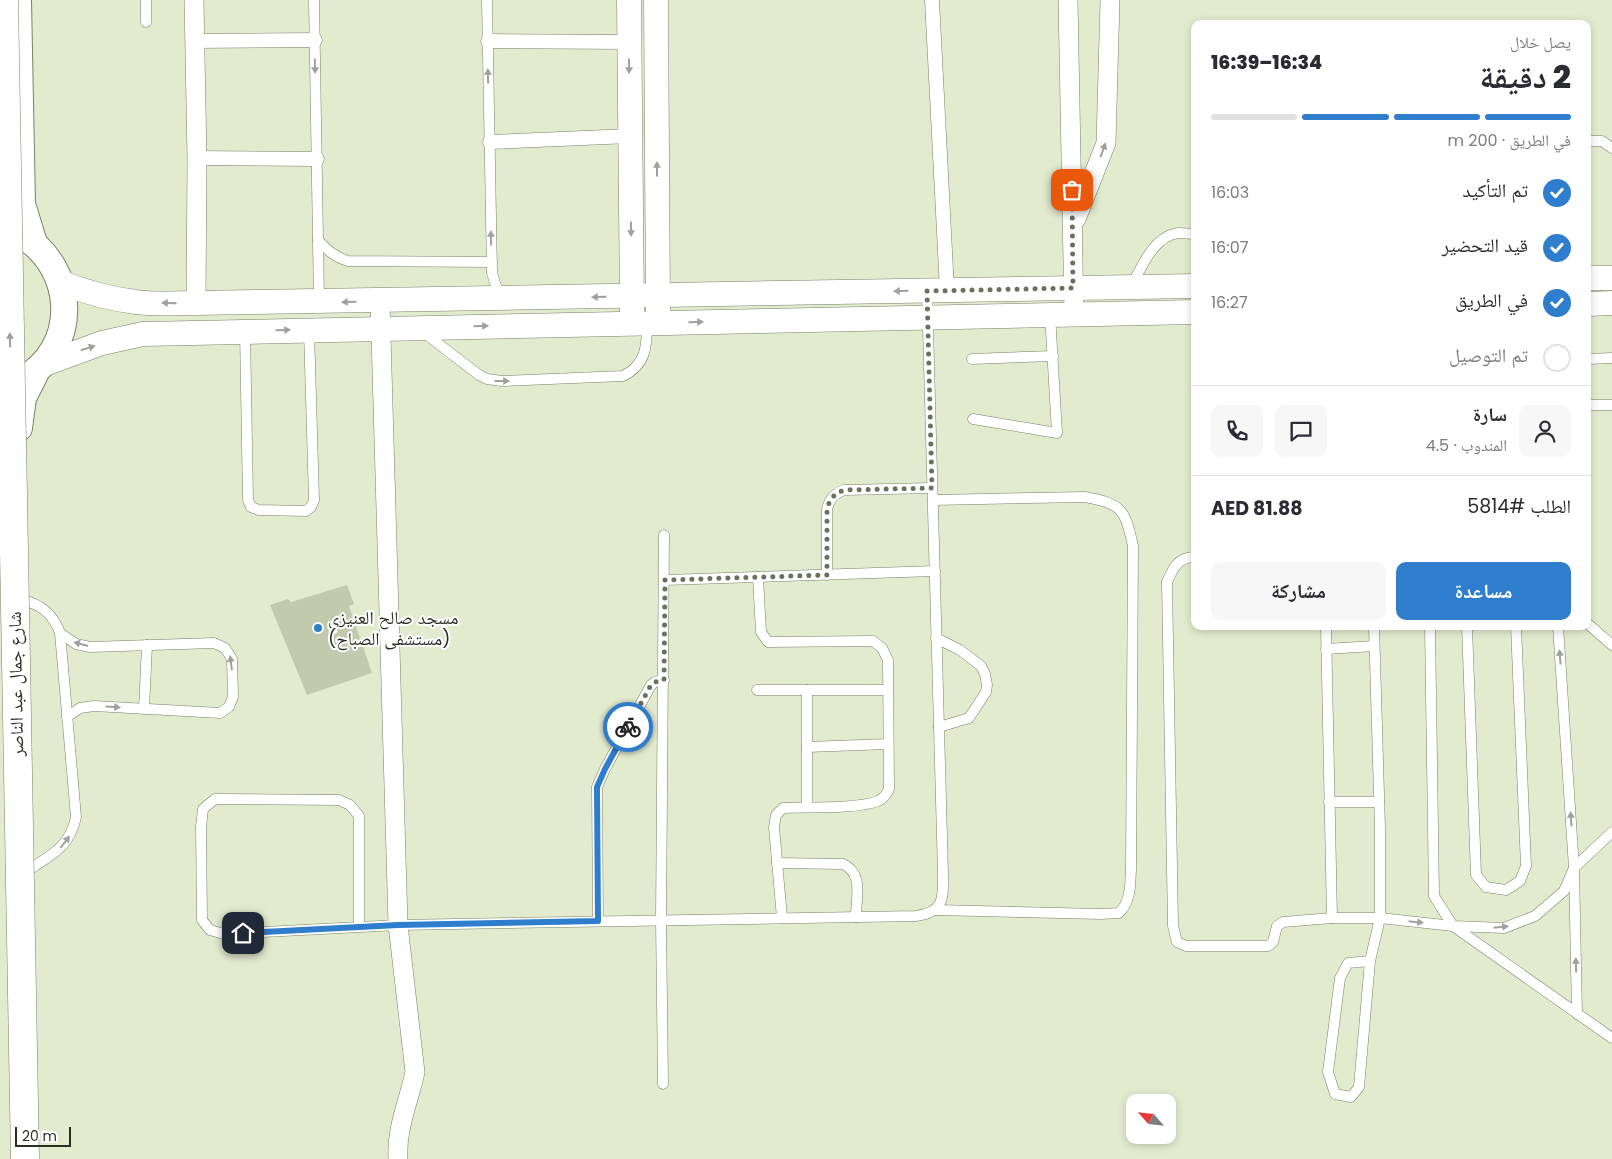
<!DOCTYPE html>
<html lang="ar">
<head>
<meta charset="utf-8">
<style>
	:root { --surface:#fff; --page:#f7f7f7; --text:#2b2b33; --muted:#7c7c81; --line:#e1e1e2; --accent:#2f7dcd }
	body { margin:0; font-family:Poppins,"Noto Naskh Arabic",sans-serif; background:var(--page); color:var(--text); direction:rtl; height:100vh; display:flex; flex-direction:column; font-size:19px; white-space:nowrap }
	* { box-sizing:border-box; margin:0 }
	p { font-size:16px; color:var(--muted) }
	.icon { flex:none; width:28px; height:28px; fill:none; stroke:currentColor; stroke-width:2; stroke-linecap:round; stroke-linejoin:round }
	.map { position:relative; flex:1; overflow:hidden; direction:ltr }
	.details { position:absolute; left:1191px; top:20px; width:400px; height:610px; display:flex; flex-direction:column; background:var(--surface); border-radius:10px; box-shadow:0 2px 8px #0003; direction:rtl }
	.details>* { flex:none }
	.needle { width:32px; rotate:297deg }
	.tools { position:absolute; left:1126px; top:1094px; display:grid; gap:10px }
	.tools a { display:grid; place-items:center; width:50px; height:50px; border-radius:10px; background:var(--surface); box-shadow:0 2px 8px #0003; font-size:25px }
	.scale { position:absolute; left:15px; bottom:12px; width:56px; box-sizing:border-box; padding-left:5px; border:2px solid #2b2e23; border-top:0; font-size:14px; line-height:18px; white-space:nowrap; color:#2b2e23; -webkit-text-stroke:4px #fff; paint-order:stroke }
	.pin { position:absolute; display:grid; place-items:center; width:42px; height:42px; color:#fff; margin:-21px; border-radius:10px; box-shadow:0 2px 8px #0006 }
	.courier { position:absolute; display:grid; place-items:center; width:50px; height:50px; margin:-25px; border:4px solid #2f7dcd; border-radius:50%; background:#fff; color:#222; box-shadow:0 1px 6px #0007 }
	.headline em { font-style:normal; font-weight:800 }
	.headline div { display:flex; flex-direction:column-reverse }
	.headline { display:flex; align-items:center; justify-content:space-between; height:85px; padding:0 20px }
	h1 { font-size:32px; font-weight:800; line-height:38px }
	.bar { display:grid; grid-template-columns:repeat(4,1fr); gap:8px 5px; align-content:center; height:60px; padding:0 20px }
	.bar i { height:6px; border-radius:4px; background:var(--line) }
	.bar .current { background:var(--accent) }
	.bar p { grid-column:span 4 }
	.line { display:flex; align-items:center; gap:12px; padding:0 20px; border-top:1px solid var(--line) }
	.line div { flex:1 }
	.round { display:grid; place-items:center; flex:none; width:52px; height:52px; border-radius:10px; background:var(--page) }
	ol { padding:0 20px; list-style:none }
	li { display:flex; align-items:center; gap:15px; height:55px }
	li p { margin-inline-start:auto }
	li .icon { padding:5px; border-radius:50%; background:var(--accent); color:#fff; stroke-width:4 }
	li:last-child { color:var(--muted) }
	li i { width:28px; height:28px; border:2px solid var(--line); border-radius:50% }
	.primary-button { display:flex; gap:10px; margin-top:auto; padding:10px 20px }
	.primary-button a { flex:1; height:58px; border-radius:10px; background:var(--accent); color:#fff; font-size:20px; font-weight:800; line-height:58px; text-align:center }
	.primary-button a+a { background:var(--page); color:var(--text) }
	.map>svg:first-child { display:block }
	.building { fill:#c2c9ad }
	.lines { fill:none; stroke-linecap:round; stroke-linejoin:round }
	.service-casing { stroke:#798066; stroke-width:11 }
	.pedestrian-casing { stroke:#798066; stroke-width:15 }
	.minor-casing { stroke:#798066; stroke-width:20 }
	.tertiary-casing { stroke:#798066; stroke-width:25 }
	.secondary-casing { stroke:#798066; stroke-width:28 }
	.service { stroke:#fff; stroke-width:10 }
	.pedestrian { stroke:#fff; stroke-width:14 }
	.minor { stroke:#fff; stroke-width:19 }
	.tertiary { stroke:#fff; stroke-width:24 }
	.secondary { stroke:#fff; stroke-width:26 }
	.trunk-bridge-casing { stroke:#798066; stroke-width:29; stroke-linecap:butt }
	.trunk-bridge { stroke:#fff; stroke-width:28 }
	.oneway { fill:#a0a19c }
	.done { stroke:#6b705f; stroke-width:5; stroke-dasharray:0 9 }
	.route { stroke:#2f7dcd; stroke-width:6 }
	.poi-dot { fill:#2f7dcd; stroke:#fff; stroke-width:2 }
	.labels { text-anchor:middle; stroke-width:4; stroke-linejoin:round; paint-order:stroke }
	.poi-label { font-size:18px; fill:#2b2e23; stroke:#fff; text-anchor:start }
	.street-label { font-size:18px; fill:#2b2e23; stroke:#fff }
</style>
</head>
<body>
<div class="map">
<svg width="1612" height="1159" viewBox="0 0 1612 1159">
	<rect width="100%" height="100%" fill="#e3ebcf"/>
	<polygon class="building" points="347,585 354,604 349,606 372,673 307,695 270,605 288,599 291,602"/>
	<g class="lines">
		<g class="service-casing">
			<g id="service">
				<polyline points="146,0 146,22"/>
				<polyline points="314,0 319,301"/>
				<polyline points="487,0 492,273 496,286 503,295"/>
				<polyline points="1588,141 1602,141 1612,148"/>
				<path d="M318,240C327,250 335,257 348,261L492,262"/>
				<path d="M1131,287C1141,268 1154,235 1179,233C1184,233 1190,234 1195,234"/>
				<polyline points="245,331 248,500 251,507 259,510 306,511 311,507 314,500 309,330"/>
				<path d="M423,332L479,375L487,379L502,381L623,376C646,365 647,346 647,324"/>
				<polyline points="972,359 1053,356"/>
				<polyline points="1588,359 1612,358"/>
				<polyline points="1588,405 1612,405"/>
				<polyline points="973,419 1057,433 1050,314"/>
				<path d="M933,500L1085,497C1123,504 1125,510 1133,546L1131,870C1130,886 1131,901 1119,913L1101,914L936,910"/>
				<path d="M1195,557C1178,557 1173,568 1167,582L1173,926L1177,942L1186,946H1268L1273,942L1277,926L1283,922L1332,918L1326,626"/>
				<path d="M827,575V510C829,499 834,494 844,490L932,488"/>
				<path d="M758,577L761,632L768,642L873,641L882,648L888,660L889,789C886,795 884,798 878,801C858,809 806,807 783,808L776,815L774,827L782,918"/>
				<polyline points="665,580 935,571"/>
				<path d="M22,600C41,604 53,614 60,633L76,817C70,847 51,855 27,871"/>
				<polyline points="1588,624 1612,645"/>
				<polyline points="1430,626 1434,896 1453,926 1612,1038"/>
				<polyline points="1467,626 1476,875 1486,887 1506,890 1520,881 1526,866 1516,626"/>
				<polyline points="1558,626 1574,868 1577,1014"/>
				<polyline points="60,633 76,644 90,647 214,643 225,648 232,659 233,697 229,707 220,713 94,706 80,708 67,717"/>
				<polyline points="936,638 960,650 981,666 985,674 987,685 986,692 969,718 939,727"/>
				<polyline points="1326,649 1374,646"/>
				<polyline points="757,690 888,690"/>
				<polyline points="807,690 807,807"/>
				<polyline points="144,709 147,645"/>
				<polyline points="807,747 888,744"/>
				<polyline points="1329,802 1379,802"/>
				<path d="M777,863L843,864C864,874 856,896 856,917"/>
				<polyline points="1332,918 1380,918 1453,926 1504,928 1535,916 1564,891 1574,868 1612,832"/>
				<polyline points="598,921 597,787 605,769 651,685 655,682 664,680"/>
				<path d="M359,927V816L350,805L339,800L215,799L203,809L201,827L202,920L210,930L224,934L398,925L916,916C945,912 943,898 943,873L927,291"/>
				<polyline points="1370,961 1348,963 1340,978 1328,1072 1335,1094 1351,1097 1359,1087 1370,961 1380,918 1380,828 1374,626"/>
				<polyline points="663,1084 661,920 664,535"/>
			</g>
		</g>
		<g class="pedestrian-casing">
			<g id="pedestrian">
				<polyline points="932,0 947,290"/>
				<polyline points="194,41 315,40"/>
				<polyline points="488,41 629,42"/>
				<polyline points="490,142 630,136"/>
				<polyline points="197,158 317,159"/>
			</g>
		</g>
		<g class="minor-casing">
			<g id="minor">
				<polyline points="194,0 197,158 196,303"/>
				<polyline points="1068,0 1074,314"/>
				<polyline points="1076,219 1106,143 1110,0"/>
				<path d="M380,301L398,925L415,1072C409,1101 396,1128 398,1159"/>
			</g>
		</g>
		<g class="tertiary-casing">
			<g id="tertiary">
				<polyline points="629,0 632,311"/>
				<polyline points="656,0 658,311"/>
				<polyline points="1588,278 1612,278"/>
				<path d="M60,282C85,292 110,299 136,302C156,305 176,303 196,303L1195,286"/>
				<polyline points="1588,304 1612,303"/>
				<polyline points="42,365 102,343 143,334 1195,312"/>
			</g>
		</g>
		<g class="secondary-casing">
			<g id="secondary">
				<polyline points="18,0 22,204 34,243"/>
				<path d="M20,234C77,267 81,349 20,381"/>
				<polyline points="19,428 23,398 36,372"/>
			</g>
		</g>
		<use href="#service" class="service"/>
		<use href="#pedestrian" class="pedestrian"/>
		<use href="#minor" class="minor"/>
		<use href="#tertiary" class="tertiary"/>
		<use href="#secondary" class="secondary"/>
		<g class="trunk-bridge-casing">
			<polyline id="trunk-bridge" points="4,0 25,1159"/>
		</g>
		<use href="#trunk-bridge" class="trunk-bridge"/>
	</g>
	<defs><path id="oneway-solid" d="M-6-.8H1V-3.2L6.5 0L1 3.2V.8H-6Z" transform="scale(1.25)"/></defs>
	<g class="oneway">
		<use href="#oneway-solid" transform="translate(315 66) rotate(89)"/>
		<use href="#oneway-solid" transform="translate(629 66) rotate(90)"/>
		<use href="#oneway-solid" transform="translate(488 76) rotate(-91)"/>
		<use href="#oneway-solid" transform="translate(1103 150) rotate(-70)"/>
		<use href="#oneway-solid" transform="translate(657 169) rotate(-90)"/>
		<use href="#oneway-solid" transform="translate(631 229) rotate(89)"/>
		<use href="#oneway-solid" transform="translate(491 238) rotate(-91)"/>
		<use href="#oneway-solid" transform="translate(901 291) rotate(179)"/>
		<use href="#oneway-solid" transform="translate(599 297) rotate(179)"/>
		<use href="#oneway-solid" transform="translate(349 302) rotate(179)"/>
		<use href="#oneway-solid" transform="translate(169 303) rotate(-179)"/>
		<use href="#oneway-solid" transform="translate(696 322) rotate(-1)"/>
		<use href="#oneway-solid" transform="translate(481 326) rotate(-1)"/>
		<use href="#oneway-solid" transform="translate(283 330) rotate(-1)"/>
		<use href="#oneway-solid" transform="translate(10 340) rotate(-91)"/>
		<use href="#oneway-solid" transform="translate(88 348) rotate(-18)"/>
		<use href="#oneway-solid" transform="translate(502 381)"/>
		<use href="#oneway-solid" transform="translate(81 644) rotate(-165)"/>
		<use href="#oneway-solid" transform="translate(1560 657) rotate(-94)"/>
		<use href="#oneway-solid" transform="translate(231 663) rotate(-97)"/>
		<use href="#oneway-solid" transform="translate(113 707) rotate(4)"/>
		<use href="#oneway-solid" transform="translate(1571 819) rotate(-94)"/>
		<use href="#oneway-solid" transform="translate(65 842) rotate(-52)"/>
		<use href="#oneway-solid" transform="translate(1416 922) rotate(6)"/>
		<use href="#oneway-solid" transform="translate(1501 927) rotate(-6)"/>
		<use href="#oneway-solid" transform="translate(1576 965) rotate(-91)"/>
	</g>
	<g class="lines">
		<path class="done" d="M628,727L651,685L655,682L664,680L665,580L827,575V510C829,499 834,494 844,490L932,488L927,291L1073,288L1072,190"/>
		<polyline class="route" points="243,933 398,925 598,921 597,787 605,769 628,727"/>
	</g>
	<circle class="poi-dot" cx="318" cy="628" r="5"/>
	<g class="labels">
		<g class="poi-label">
			<text x="328" y="624">مسجد صالح العنيزي<tspan x="328" dy="21">(مستشفى الصباح)</tspan></text>
		</g>
		<g class="street-label">
			<text transform="translate(16 684) rotate(-91)" y="6">شارع جمال عبد الناصر</text>
		</g>
	</g>
</svg>
<div class="tools">
<a><svg class="needle" viewBox="-14 -14 28 28"><path d="M0-13l5 13h-10z" fill="#e53935"/><path d="M0 13l5-13h-10z" fill="#7c7c81"/></svg></a>
</div>
<div class="scale">20 m</div>
<div class="pin" style="left:1072px;top:190px;background:#ea580c"><svg class="icon" aria-label="bag" viewBox="0 0 24 24"><path d="M5 8h14l-1 12H6zM9 8a3 3 0 0 1 6 0"/></svg></div>
<div class="pin" style="left:243px;top:933px;background:#1f2937"><svg class="icon" aria-label="home" viewBox="0 0 24 24"><path d="M3 11l9-7 9 7M6 9v11h12V9"/></svg></div>
<div class="courier" style="left:628px;top:727px"><svg class="icon" aria-label="bike" viewBox="0 0 24 24"><circle cx="6" cy="16" r="4"/><circle cx="18" cy="16" r="4"/><path d="M6 16l4-8h5l3 8M10 8l3 8H6M13 5h3"/></svg></div>
<section class="details">
<div class="headline"><div><h1>2 دقيقة</h1><p>يصل خلال</p></div><em>16:34–16:39</em></div>
<div class="bar"><i class="current"></i><i class="current"></i><i class="current"></i><i></i><p>في الطريق · 200 m</p></div>
<ol>
<li><svg class="icon" aria-label="check" viewBox="0 0 24 24"><path d="M5 12l5 5 9-10"/></svg>تم التأكيد<p>16:03</p></li>
<li><svg class="icon" aria-label="check" viewBox="0 0 24 24"><path d="M5 12l5 5 9-10"/></svg>قيد التحضير<p>16:07</p></li>
<li><svg class="icon" aria-label="check" viewBox="0 0 24 24"><path d="M5 12l5 5 9-10"/></svg>في الطريق<p>16:27</p></li>
<li><i></i>تم التوصيل</li>
</ol>
<div class="line" style="height:90px"><a class="round"><svg class="icon" aria-label="person" viewBox="0 0 24 24"><circle cx="12" cy="8" r="4"/><path d="M4 21q1-7 8-7t8 7"/></svg></a><div><b>سارة</b><p>المندوب · 4.5</p></div><a class="round"><svg class="icon" aria-label="chat" viewBox="0 0 24 24"><path d="M4 5h16v11H9l-5 4z"/></svg></a><a class="round"><svg class="icon" aria-label="phone" viewBox="0 0 24 24"><path d="M5 4h4l2 5-3 2q2 4 5 5l2-3 5 2v4C11 20 4 13 5 4z"/></svg></a></div>
<div class="line" style="height:65px"><div>الطلب #5814</div><b>AED 81.88</b></div>
<div class="primary-button"><a>مساعدة</a><a>مشاركة</a></div>
</section>
</div>
</body>
</html>
